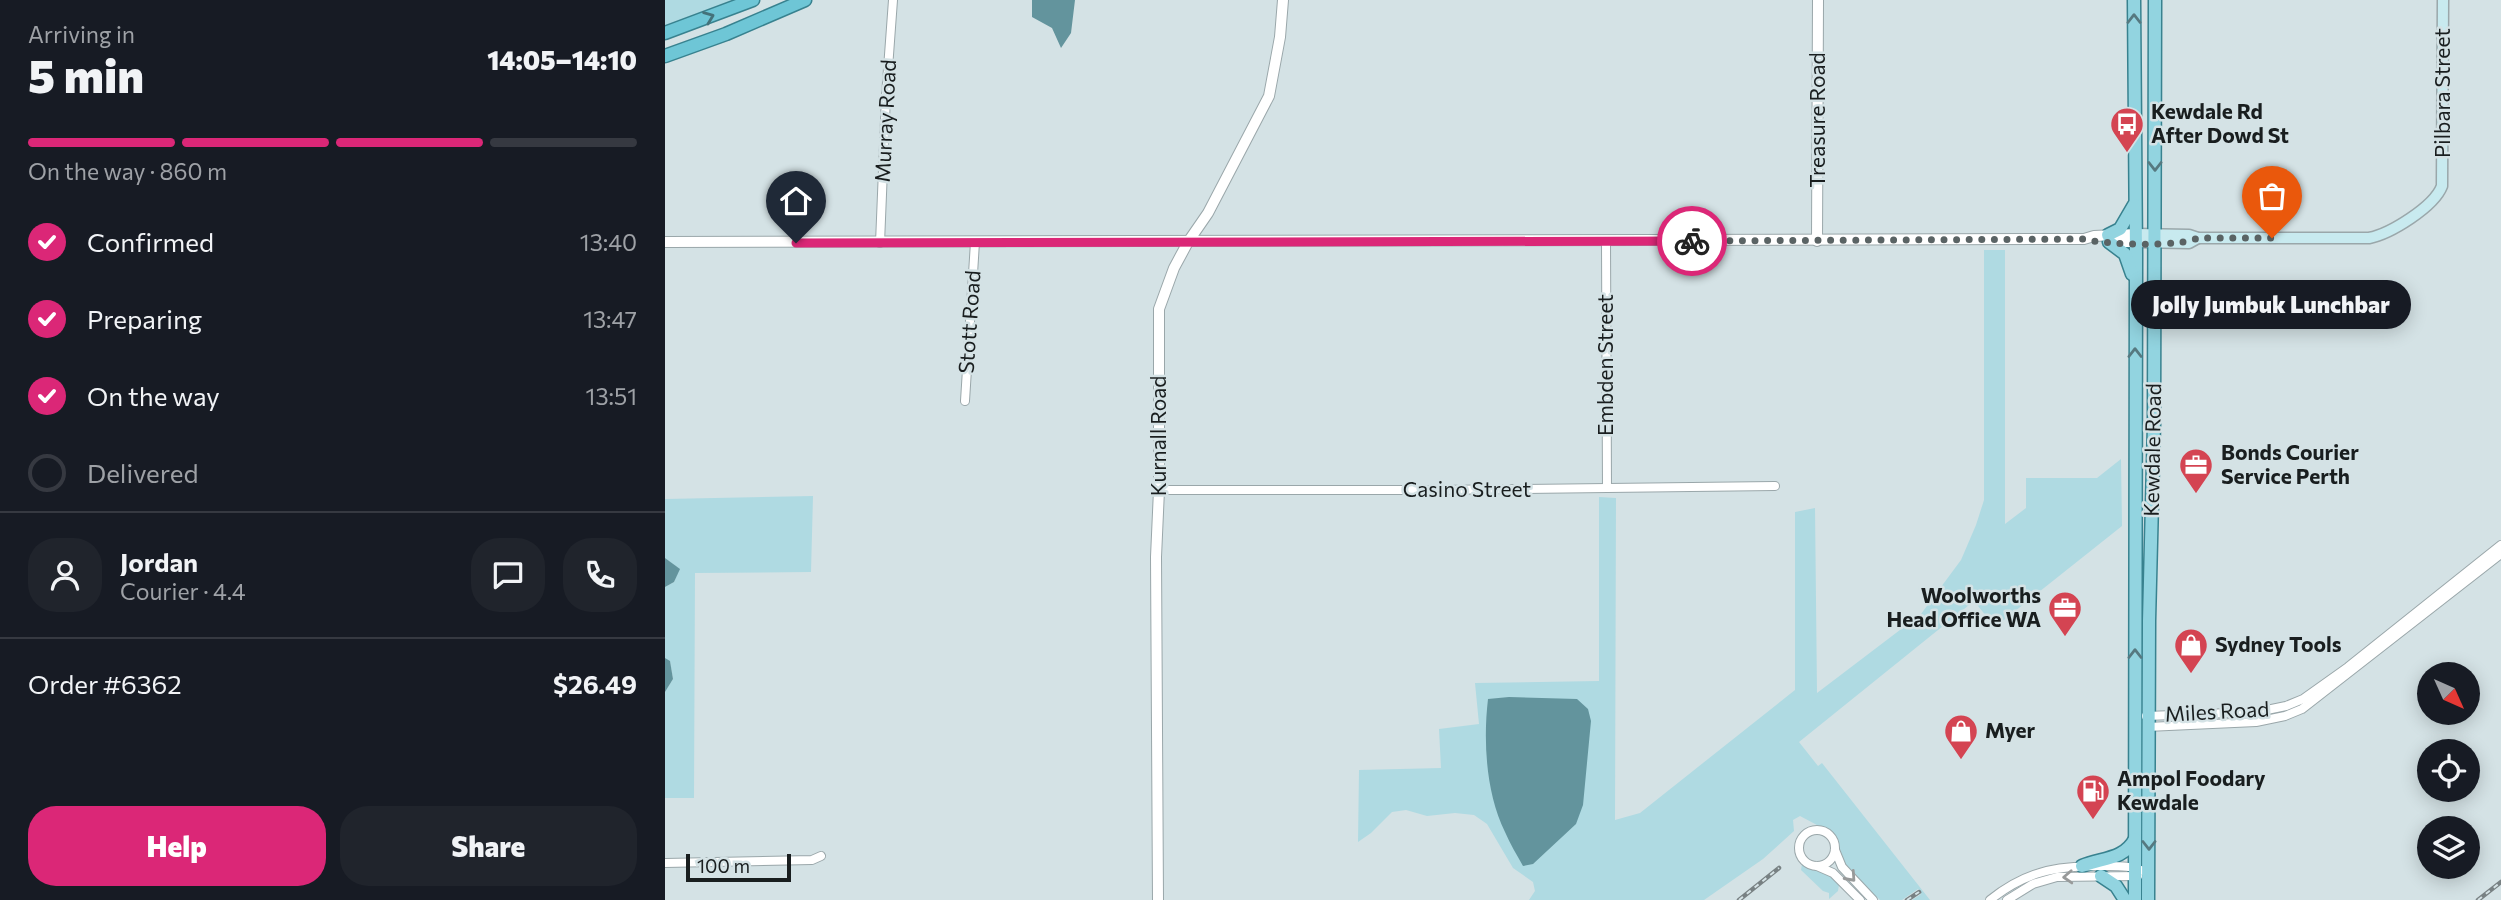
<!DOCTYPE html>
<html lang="en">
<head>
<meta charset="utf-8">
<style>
	:root { --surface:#171b24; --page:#20242c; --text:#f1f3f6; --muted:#9ea1a6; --line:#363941; --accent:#db2777 }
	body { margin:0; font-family:Commissioner,sans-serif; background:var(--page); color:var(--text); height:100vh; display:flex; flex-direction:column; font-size:26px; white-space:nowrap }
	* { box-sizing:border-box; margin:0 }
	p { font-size:23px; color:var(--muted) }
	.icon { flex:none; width:38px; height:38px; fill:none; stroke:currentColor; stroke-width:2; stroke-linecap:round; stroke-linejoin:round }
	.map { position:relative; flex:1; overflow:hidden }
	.drawer { display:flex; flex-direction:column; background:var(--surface); width:665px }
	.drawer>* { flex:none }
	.needle { width:46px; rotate:135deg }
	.tools { position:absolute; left:1752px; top:662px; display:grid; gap:14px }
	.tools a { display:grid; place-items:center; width:63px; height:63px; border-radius:50%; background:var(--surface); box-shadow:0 4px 18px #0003; font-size:35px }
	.scale { position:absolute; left:21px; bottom:18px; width:105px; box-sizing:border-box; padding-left:7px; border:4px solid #191e1f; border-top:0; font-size:19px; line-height:24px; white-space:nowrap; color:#191e1f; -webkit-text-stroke:5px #d4e2e5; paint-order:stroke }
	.pin { position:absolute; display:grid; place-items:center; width:60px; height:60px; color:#fff; margin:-72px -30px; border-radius:50% 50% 50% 0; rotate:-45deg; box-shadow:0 0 7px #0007 }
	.pin .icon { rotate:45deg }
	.courier { position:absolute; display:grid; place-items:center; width:70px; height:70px; margin:-35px; border:5px solid #db2777; border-radius:50%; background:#fff; color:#222; box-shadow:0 2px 9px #0007 }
	.bubble { position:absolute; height:49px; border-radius:24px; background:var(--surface); box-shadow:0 4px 18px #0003; font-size:23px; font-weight:800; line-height:49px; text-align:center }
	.summary em { font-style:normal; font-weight:800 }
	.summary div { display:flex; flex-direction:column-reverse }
	.summary { display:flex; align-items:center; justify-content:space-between; height:119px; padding:0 28px }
	h1 { font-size:46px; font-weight:800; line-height:52px }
	.bar { display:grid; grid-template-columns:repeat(4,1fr); gap:10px 7px; align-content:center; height:84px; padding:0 28px }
	.bar i { height:9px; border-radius:5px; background:var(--line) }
	.bar .current { background:var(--accent) }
	.bar p { grid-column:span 4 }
	.line { display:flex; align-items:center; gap:18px; padding:0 28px; border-top:2px solid var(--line) }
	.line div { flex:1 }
	.round { display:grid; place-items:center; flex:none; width:74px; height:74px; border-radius:28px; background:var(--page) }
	ol { padding:0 28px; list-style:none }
	li { display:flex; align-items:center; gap:21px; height:77px }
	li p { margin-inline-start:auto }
	li .icon { padding:7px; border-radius:50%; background:var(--accent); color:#fff; stroke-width:4 }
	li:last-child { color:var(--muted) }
	li i { width:38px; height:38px; border:4px solid var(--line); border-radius:50% }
	.action { display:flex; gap:14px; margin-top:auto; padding:14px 28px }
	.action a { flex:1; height:80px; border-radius:28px; background:var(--accent); color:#fff; font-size:28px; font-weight:800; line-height:80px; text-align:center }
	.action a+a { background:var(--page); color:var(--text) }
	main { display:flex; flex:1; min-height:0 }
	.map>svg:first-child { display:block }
	.green { fill:#afdae2 }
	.water { fill:#63949d }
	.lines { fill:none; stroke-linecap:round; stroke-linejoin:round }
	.minor-casing { stroke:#9aa7aa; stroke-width:10 }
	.tertiary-casing { stroke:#9aa7aa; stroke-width:12 }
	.secondary-casing { stroke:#9aa7aa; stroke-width:13 }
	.primary-casing { stroke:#38828f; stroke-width:15 }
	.trunk-casing { stroke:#38828f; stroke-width:15 }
	.minor { stroke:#fff; stroke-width:8 }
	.tertiary { stroke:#fff; stroke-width:10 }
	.secondary { stroke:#c8eaef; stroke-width:10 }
	.primary { stroke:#92d4e0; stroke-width:12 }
	.trunk { stroke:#6ec6d6; stroke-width:12 }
	.rail-casing { stroke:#788183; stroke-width:4.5 }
	.rail { stroke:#d4e2e5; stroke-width:2; stroke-dasharray:5; stroke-linecap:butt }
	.oneway { stroke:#44727a }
	.oneway2 { stroke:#567980 }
	.oneway3 { stroke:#989a9a }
	.done { stroke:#5a6364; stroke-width:7; stroke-dasharray:0 12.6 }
	.route { stroke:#db2777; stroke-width:9 }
	.labels { text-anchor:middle; stroke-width:5; stroke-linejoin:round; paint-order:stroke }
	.street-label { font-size:21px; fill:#191e1f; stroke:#d4e2e5 }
	.poi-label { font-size:21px; font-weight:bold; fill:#191e1f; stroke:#d4e2e5; text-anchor:start }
</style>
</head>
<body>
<main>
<section class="drawer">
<div class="summary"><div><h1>5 min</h1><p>Arriving in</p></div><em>14:05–14:10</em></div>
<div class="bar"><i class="current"></i><i class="current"></i><i class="current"></i><i></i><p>On the way · 860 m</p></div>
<ol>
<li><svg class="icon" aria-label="check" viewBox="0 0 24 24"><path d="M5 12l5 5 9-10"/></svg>Confirmed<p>13:40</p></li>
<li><svg class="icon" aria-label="check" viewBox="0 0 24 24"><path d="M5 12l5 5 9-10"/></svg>Preparing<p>13:47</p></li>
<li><svg class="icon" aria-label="check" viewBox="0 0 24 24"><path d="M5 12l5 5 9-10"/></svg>On the way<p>13:51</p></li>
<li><i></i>Delivered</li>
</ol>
<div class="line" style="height:126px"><a class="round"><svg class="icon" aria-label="person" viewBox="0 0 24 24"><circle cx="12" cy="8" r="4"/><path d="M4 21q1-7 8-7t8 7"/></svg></a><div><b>Jordan</b><p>Courier · 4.4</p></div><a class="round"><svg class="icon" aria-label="chat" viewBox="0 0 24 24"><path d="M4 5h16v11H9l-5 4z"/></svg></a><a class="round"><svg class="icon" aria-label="phone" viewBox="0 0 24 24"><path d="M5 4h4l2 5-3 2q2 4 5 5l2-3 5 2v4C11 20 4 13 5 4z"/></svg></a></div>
<div class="line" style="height:91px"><div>Order #6362</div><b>$26.49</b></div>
<div class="action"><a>Help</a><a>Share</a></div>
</section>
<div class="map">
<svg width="1836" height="900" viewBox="0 0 1836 900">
	<rect width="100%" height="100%" fill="#d4e2e5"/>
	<g class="green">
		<polygon points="0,0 78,0 0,27"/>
		<polygon points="1319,250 1340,250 1340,524 1361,508 1361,478 1432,478 1456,459 1457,526 1330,627 1309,601 1134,742 1153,766 1157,763 1265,900 1247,900 1256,894 1253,889 1237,900 1215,900 1182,868 1169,834 1135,816 1128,820 1129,831 1098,859 1039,900 864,900 870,891 868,882 848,868 822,824 809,815 790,813 762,816 741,810 727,812 706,833 693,842 694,770 776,768 774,729 814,724 810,683 934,681 934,497 951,498 950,820 975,813 1130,690 1130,512 1150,508 1152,693 1256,614 1296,560 1311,525 1319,500"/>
		<polygon points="148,496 146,572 30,573 29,798 0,798 0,692 8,679 5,662 0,658 0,587 9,582 14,569 0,558 0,499"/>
		<polygon points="1137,864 1167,877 1174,885 1173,891 1164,899 1164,893 1158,891 1136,870"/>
	</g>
	<g class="water">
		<polygon points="367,0 410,0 406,33 396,48 387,28 367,17"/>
		<polygon points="0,558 15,569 9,582 0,587"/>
		<polygon points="0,658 5,661 8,679 0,692"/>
		<path d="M844,697L912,699L923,709L926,721L918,805L911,824L868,864L858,866C852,855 845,844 840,832C821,793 818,742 823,699Z"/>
	</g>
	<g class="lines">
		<g class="minor-casing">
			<g id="minor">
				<polyline points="941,241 942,488"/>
				<polyline points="215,243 221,96 228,0"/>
				<polyline points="300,401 310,242"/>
				<polyline points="494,490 764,490 1110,486"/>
				<polyline points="1481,716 1592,712 1621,706 1638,699 1683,667 1836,545"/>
				<polyline points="1482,727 1591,722 1620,716 1637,709 1836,554"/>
				<circle cx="1152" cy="848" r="18"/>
				<polyline points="1170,850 1177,867 1208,900"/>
				<polyline points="0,863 147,860 156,856"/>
				<polyline points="1152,866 1168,873 1195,900"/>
				<path d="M1325,900C1360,872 1390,866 1434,866C1452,866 1467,865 1483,873"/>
				<polyline points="1342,900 1368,884 1392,877 1473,876"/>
			</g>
		</g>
		<g class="tertiary-casing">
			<g id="tertiary">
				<polyline points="1152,241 1153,0"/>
				<polyline points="0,242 1419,239 1429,236 1471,234"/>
				<polyline points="1444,242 1471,242"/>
				<polyline points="493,900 491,557 494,490 494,309 509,268 523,242 543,213 604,96 615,37 618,0"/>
			</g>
		</g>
		<g class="secondary-casing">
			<g id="secondary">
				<path d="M1471,234L1524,235L1533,238H1704C1725,234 1769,207 1777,186L1778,0"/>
				<polyline points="1471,242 1524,243 1533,238"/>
			</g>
		</g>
		<g class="primary-casing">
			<g id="primary">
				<polyline points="1469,0 1471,254 1470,900"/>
				<polyline points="1443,235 1455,229 1469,205"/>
				<polyline points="1444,242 1460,254 1467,274"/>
				<path d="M1417,866C1436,858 1459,860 1470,839"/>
				<polyline points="1436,876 1451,886 1460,900"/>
				<polyline points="1483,900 1484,621 1489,424 1490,0"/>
			</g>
		</g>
		<g class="trunk-casing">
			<g id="trunk">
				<polyline points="0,33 88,0"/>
				<polyline points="0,56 61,34 140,0"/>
			</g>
		</g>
		<use href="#minor" class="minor"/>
		<use href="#tertiary" class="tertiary"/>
		<use href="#secondary" class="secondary"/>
		<use href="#primary" class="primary"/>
		<use href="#trunk" class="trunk"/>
		<g class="rail-casing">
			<g id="rail">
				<polyline points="1074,900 1114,868"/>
				<polyline points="1242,900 1254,892"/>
				<polyline points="1813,900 1836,882"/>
			</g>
		</g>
		<use href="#rail" class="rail"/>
	</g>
	<defs><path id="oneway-chevron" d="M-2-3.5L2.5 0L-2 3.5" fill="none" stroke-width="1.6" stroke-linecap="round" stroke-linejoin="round" transform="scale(1.75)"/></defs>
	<use class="oneway" href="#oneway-chevron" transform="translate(44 17) rotate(-21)"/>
	<g class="oneway2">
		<use href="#oneway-chevron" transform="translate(1469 19) rotate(-90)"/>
		<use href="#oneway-chevron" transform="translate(1490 166) rotate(90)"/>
		<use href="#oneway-chevron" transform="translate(1470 353) rotate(-90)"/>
		<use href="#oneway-chevron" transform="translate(1470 654) rotate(-90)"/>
		<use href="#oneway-chevron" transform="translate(1484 845) rotate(90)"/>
	</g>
	<g class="oneway3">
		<use href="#oneway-chevron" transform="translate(1186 877) rotate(48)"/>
		<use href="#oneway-chevron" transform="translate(1403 877) rotate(177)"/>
	</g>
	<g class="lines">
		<path class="done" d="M1027,241L1419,239C1439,245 1515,247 1533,238H1607"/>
		<polyline class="route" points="131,243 1027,241"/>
	</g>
	<defs>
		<g id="bus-pin" transform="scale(1.75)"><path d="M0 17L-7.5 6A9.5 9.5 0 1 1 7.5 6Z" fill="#d44452" stroke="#d4e2e5"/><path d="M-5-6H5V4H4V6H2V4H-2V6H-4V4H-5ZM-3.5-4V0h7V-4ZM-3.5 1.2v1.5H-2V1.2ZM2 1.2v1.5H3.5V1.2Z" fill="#fff"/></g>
		<g id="office-pin" transform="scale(1.75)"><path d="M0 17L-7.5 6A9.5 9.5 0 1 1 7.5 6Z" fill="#d44452" stroke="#d4e2e5"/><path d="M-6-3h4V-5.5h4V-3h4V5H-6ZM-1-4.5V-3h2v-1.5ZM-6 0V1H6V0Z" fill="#fff"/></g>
		<g id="shop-pin" transform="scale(1.75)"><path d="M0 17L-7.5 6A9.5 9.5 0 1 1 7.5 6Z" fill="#d44452" stroke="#d4e2e5"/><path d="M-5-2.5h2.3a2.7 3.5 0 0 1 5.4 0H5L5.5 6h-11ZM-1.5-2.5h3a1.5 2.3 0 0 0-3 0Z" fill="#fff"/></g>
		<g id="fuel-pin" transform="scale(1.75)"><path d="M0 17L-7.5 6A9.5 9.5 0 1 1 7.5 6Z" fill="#d44452" stroke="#d4e2e5"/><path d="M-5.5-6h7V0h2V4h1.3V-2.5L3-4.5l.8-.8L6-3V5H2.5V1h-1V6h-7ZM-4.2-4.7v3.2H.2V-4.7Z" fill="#fff"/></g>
	</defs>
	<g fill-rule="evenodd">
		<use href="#bus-pin" x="1462" y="124"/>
		<use href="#office-pin" x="1531" y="465"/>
		<use href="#office-pin" x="1400" y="608"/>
		<use href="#shop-pin" x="1526" y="645"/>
		<use href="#shop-pin" x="1296" y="731"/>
		<use href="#fuel-pin" x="1428" y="791"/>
	</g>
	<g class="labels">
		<g class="street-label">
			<text transform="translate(1778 93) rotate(-90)" y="7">Pilbara Street</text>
			<text transform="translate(1153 120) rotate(-90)" y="7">Treasure Road</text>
			<text transform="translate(221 121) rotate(-87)" y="7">Murray Road</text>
			<text transform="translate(305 322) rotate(-86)" y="7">Stott Road</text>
			<text transform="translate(941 365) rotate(-90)" y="7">Embden Street</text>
			<text transform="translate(494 436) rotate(-90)" y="7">Kurnall Road</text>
			<text transform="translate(1488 450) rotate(-89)" y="7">Kewdale Road</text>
			<text x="802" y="497">Casino Street</text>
			<text transform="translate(1552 712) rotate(-3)" y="7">Miles Road</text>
		</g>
		<g class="poi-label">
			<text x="1486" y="119">Kewdale Rd<tspan x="1486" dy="24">After Dowd St</tspan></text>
			<text x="1556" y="460">Bonds Courier<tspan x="1556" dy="24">Service Perth</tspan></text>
			<text x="1376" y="603" text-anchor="end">Woolworths<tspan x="1376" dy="24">Head Office WA</tspan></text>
			<text x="1550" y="652">Sydney Tools</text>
			<text x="1320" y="738">Myer</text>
			<text x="1452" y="786">Ampol Foodary<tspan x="1452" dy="24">Kewdale</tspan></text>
		</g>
	</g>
</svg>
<div class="tools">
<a><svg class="needle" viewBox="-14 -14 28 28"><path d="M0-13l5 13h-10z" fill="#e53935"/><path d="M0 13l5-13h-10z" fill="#9ea1a6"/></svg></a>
<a><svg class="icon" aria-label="locate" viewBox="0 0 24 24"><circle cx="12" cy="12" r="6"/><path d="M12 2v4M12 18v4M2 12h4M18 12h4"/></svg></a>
<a><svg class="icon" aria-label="layers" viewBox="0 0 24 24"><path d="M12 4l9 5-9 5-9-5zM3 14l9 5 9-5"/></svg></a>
</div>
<div class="scale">100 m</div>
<div class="pin" style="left:1607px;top:238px;background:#ea580c"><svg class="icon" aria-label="bag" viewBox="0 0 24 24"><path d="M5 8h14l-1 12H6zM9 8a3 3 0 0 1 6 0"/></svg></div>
<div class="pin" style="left:131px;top:243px;background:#1f2937"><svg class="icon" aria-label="home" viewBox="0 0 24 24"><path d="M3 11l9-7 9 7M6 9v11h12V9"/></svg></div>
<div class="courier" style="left:1027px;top:241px"><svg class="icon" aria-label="bike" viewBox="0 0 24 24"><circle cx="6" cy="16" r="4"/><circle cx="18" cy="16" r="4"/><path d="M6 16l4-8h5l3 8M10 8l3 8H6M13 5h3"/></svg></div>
<div class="bubble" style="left:1466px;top:280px;width:280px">Jolly Jumbuk Lunchbar</div>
</div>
</main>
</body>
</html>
